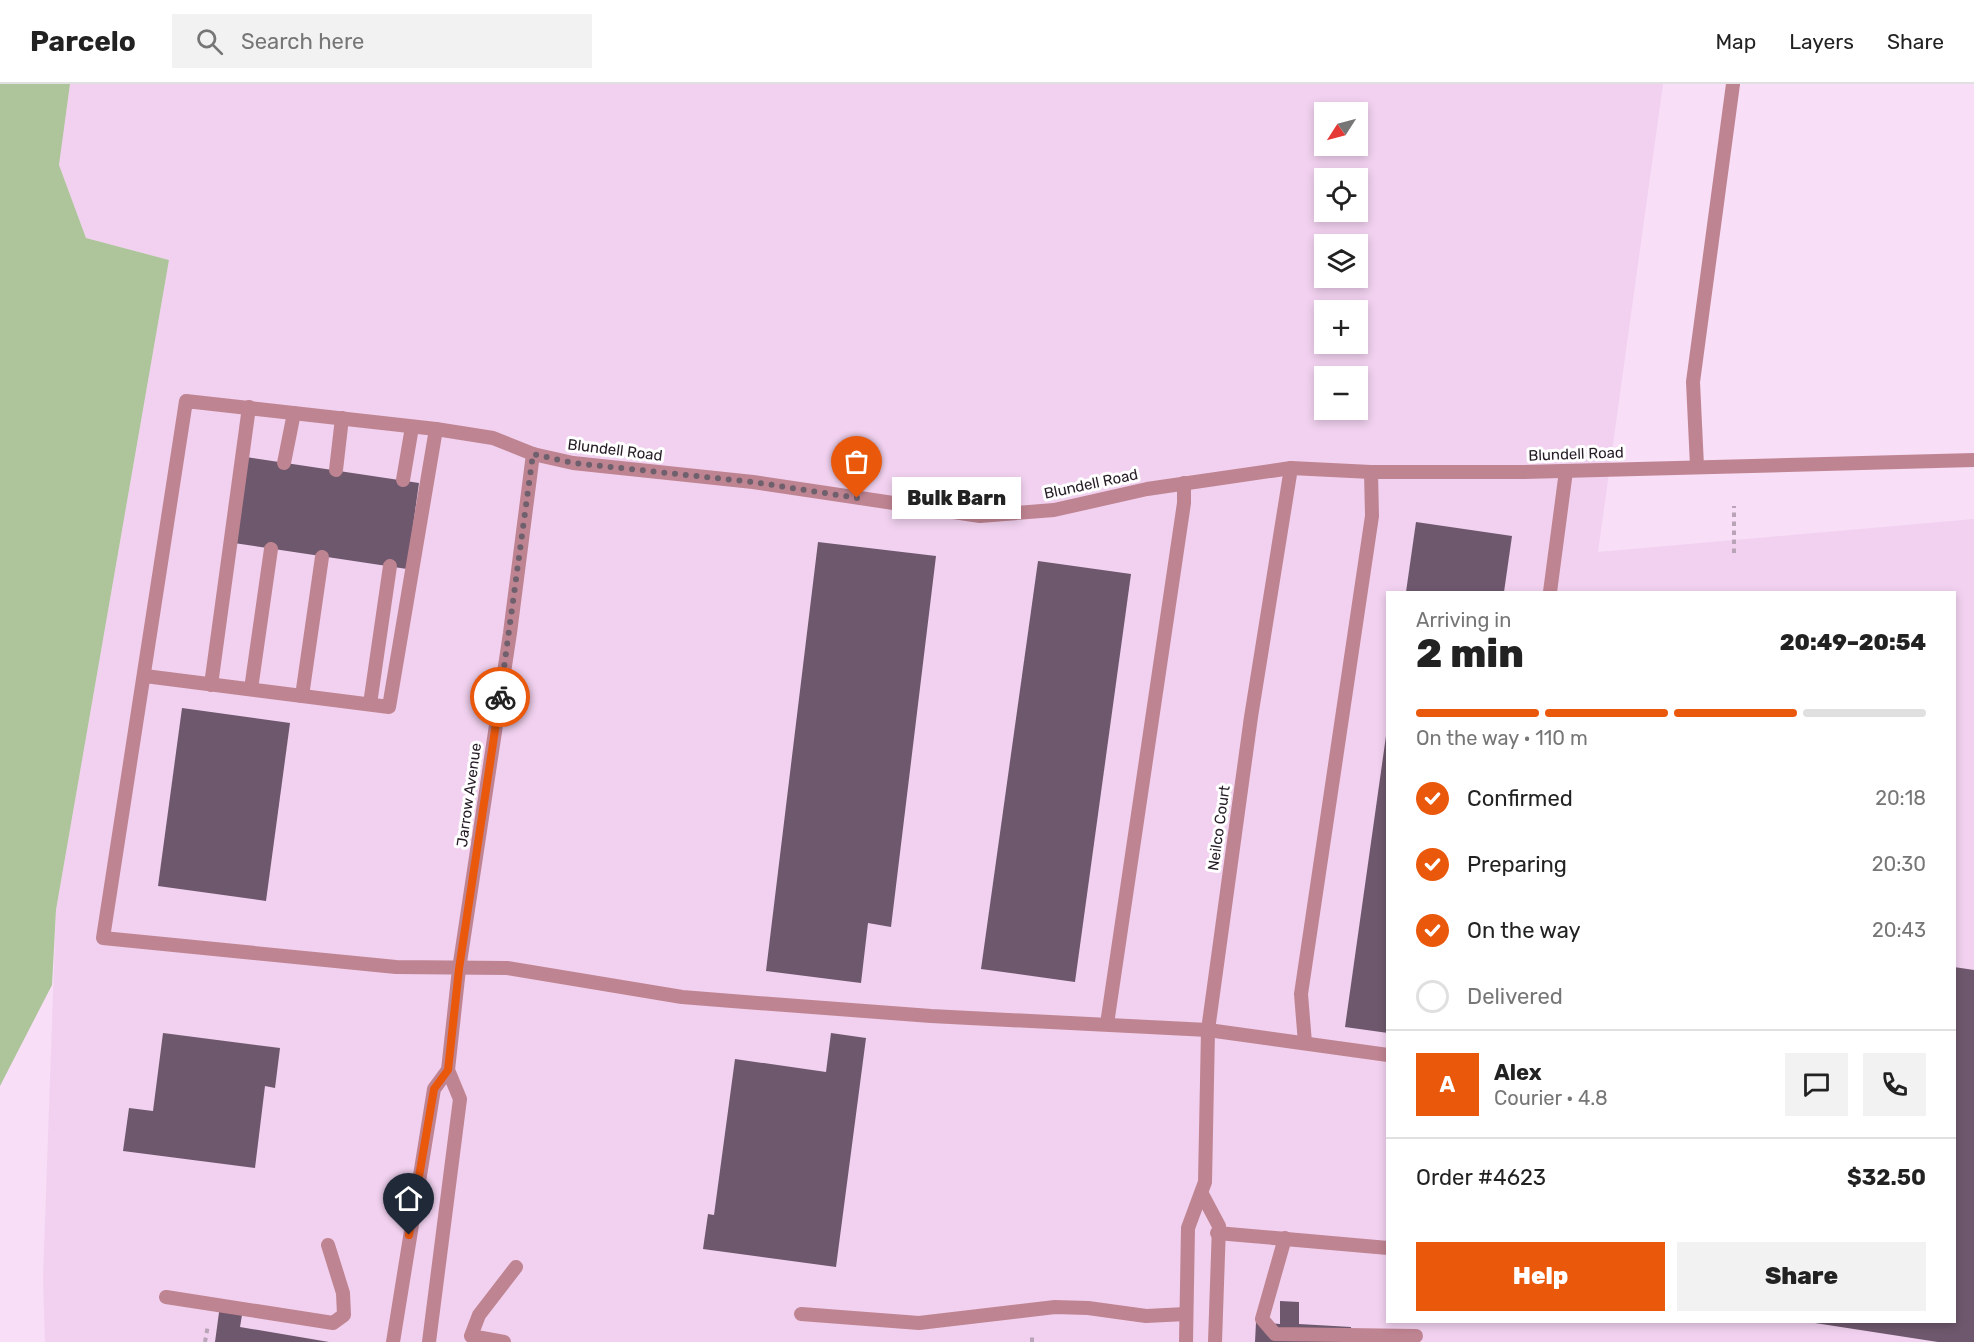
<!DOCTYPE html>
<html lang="en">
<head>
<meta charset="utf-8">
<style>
	:root { --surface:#fff; --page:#f2f2f2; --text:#222; --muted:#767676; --line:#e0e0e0; --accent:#ea580c }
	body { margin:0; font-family:Rubik,sans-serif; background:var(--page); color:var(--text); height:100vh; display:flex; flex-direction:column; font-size:22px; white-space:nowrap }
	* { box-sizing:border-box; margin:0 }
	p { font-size:20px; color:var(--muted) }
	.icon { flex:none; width:33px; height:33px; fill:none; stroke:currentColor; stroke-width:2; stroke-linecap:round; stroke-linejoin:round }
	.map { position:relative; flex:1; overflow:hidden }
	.details { position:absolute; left:1386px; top:507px; width:570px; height:732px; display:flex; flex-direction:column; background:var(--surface); border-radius:0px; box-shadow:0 3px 9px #0003 }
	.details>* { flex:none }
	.needle { width:39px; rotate:234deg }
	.controls { position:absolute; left:1314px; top:18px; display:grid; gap:12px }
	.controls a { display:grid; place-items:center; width:54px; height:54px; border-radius:0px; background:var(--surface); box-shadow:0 3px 9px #0003; font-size:30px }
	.pin { position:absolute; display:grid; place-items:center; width:51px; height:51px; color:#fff; margin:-62px -26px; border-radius:50% 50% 50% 0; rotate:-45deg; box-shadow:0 0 6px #0007 }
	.pin .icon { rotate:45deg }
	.courier { position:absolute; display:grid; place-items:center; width:60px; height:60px; margin:-30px; border:4px solid #ea580c; border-radius:50%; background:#fff; color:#222; box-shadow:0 2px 8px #0007 }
	.bubble { position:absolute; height:42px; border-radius:0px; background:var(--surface); box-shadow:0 3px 9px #0003; font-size:20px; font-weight:800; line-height:42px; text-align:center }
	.headline em { font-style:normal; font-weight:800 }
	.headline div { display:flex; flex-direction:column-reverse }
	.headline { display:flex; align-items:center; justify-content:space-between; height:102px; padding:0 30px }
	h1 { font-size:39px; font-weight:800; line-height:45px }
	.bar { display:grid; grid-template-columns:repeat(4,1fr); gap:9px 6px; align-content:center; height:72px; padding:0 30px }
	.bar i { height:8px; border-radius:4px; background:var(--line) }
	.bar .on { background:var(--accent) }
	.bar p { grid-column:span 4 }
	.line { display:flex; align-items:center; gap:15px; padding:0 30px; border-top:2px solid var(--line) }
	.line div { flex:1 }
	.round { display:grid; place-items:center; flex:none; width:63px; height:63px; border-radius:0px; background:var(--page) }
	ol { padding:0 30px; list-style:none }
	li { display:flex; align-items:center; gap:18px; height:66px }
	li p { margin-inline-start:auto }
	li .icon { padding:6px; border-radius:50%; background:var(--accent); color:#fff; stroke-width:4 }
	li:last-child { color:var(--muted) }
	li i { width:33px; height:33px; border:3px solid var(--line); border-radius:50% }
	.action { display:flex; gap:12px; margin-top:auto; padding:12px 30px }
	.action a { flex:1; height:69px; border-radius:0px; background:var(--accent); color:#fff; font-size:24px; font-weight:800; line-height:69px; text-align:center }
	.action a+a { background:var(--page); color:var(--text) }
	header { display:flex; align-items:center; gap:36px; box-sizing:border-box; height:84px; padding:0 30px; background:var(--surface); border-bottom:2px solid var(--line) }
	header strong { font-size:28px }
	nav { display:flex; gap:33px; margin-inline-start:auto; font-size:21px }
	.search { width:420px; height:54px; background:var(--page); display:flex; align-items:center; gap:15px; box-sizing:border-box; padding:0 21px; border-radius:0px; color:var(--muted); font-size:22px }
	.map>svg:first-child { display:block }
	.built { fill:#f1d1ef; fill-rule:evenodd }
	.green { fill:#aec59b }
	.building { fill:#6e586d }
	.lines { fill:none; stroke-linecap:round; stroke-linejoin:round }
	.path { stroke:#b8a3b7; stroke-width:4; stroke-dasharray:4.5 4.5; stroke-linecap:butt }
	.lane { stroke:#bf8491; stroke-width:14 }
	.done { stroke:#6f606e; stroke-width:6; stroke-dasharray:0 10.8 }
	.route { stroke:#ea580c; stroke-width:8 }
	.labels { text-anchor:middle; stroke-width:6; stroke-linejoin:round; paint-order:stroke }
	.street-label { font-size:15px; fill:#251c25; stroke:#fff }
</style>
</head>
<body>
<header>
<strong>Parcelo</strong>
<div class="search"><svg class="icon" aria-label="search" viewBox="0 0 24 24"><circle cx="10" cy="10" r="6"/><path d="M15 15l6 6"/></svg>Search here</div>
<nav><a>Map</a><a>Layers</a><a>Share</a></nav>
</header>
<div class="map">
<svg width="1974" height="1258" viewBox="0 0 1974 1258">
	<rect width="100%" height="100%" fill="#f8def7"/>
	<path class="built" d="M70,0H1663L1598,468L1974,435V1258H45L43,1194L56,826L169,176L86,154L59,81ZM1324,28H1358V62H1324ZM1324,94H1358V128H1324ZM1324,160H1358V194H1324ZM1324,226H1358V260H1324ZM1324,292H1358V326H1324ZM1388,508H1954V1238H1388Z"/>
	<polygon class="green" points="0,0 70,0 59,81 86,154 169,176 56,826 52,901 0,1002"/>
	<g class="building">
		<polygon points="246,373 419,399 407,485 234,459"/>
		<polygon points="1416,438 1512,452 1504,508 1406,508"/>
		<polygon points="818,458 936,472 891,843 868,839 861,899 766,887"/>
		<polygon points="1038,477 1131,490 1075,898 981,885"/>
		<polygon points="182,624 290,639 266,817 158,802"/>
		<polygon points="1386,652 1388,652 1388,949 1345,943"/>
		<polygon points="1954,883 1974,886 1974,1258 1938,1258 1815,1239 1954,1238"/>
		<polygon points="163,949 280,964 275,1004 265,1002 255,1084 123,1067 129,1024 153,1027"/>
		<polygon points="831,949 866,954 836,1183 703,1165 708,1130 714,1131 735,975 826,988"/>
		<polygon points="1280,1217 1299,1218 1299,1240 1351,1243 1351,1258 1255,1258 1256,1238 1280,1240"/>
		<polygon points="220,1221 243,1225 240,1243 329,1258 215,1258"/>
	</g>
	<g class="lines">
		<g class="path">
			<polyline points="1734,469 1734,422"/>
			<polyline points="205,1258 208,1241"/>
			<polyline points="1032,1258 1032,1251"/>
		</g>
		<g class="lane">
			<polyline points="284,379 294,329"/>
			<polyline points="1697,382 1693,298 1733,0"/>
			<polyline points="336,386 342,334"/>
			<polyline points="403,396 412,343"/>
			<polyline points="1550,508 1566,387"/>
			<polyline points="145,592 389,623 436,345"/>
			<polyline points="211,601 249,323"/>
			<polyline points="251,605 271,465"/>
			<polyline points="302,612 322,473"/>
			<polyline points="370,620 390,482"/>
			<polyline points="1107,940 1184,419 1184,399"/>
			<polyline points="1305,959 1301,910 1372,432 1371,388"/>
			<polyline points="1388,971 1208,946 931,932 732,917 682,913 507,884 396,883 103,854 186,317 436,345 493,354 533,370 573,379 753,398 980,432 1054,426 1147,405 1291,384 1371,388 1522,388 1974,376"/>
			<polyline points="1202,1110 1219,1142 1215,1258"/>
			<polyline points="1217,1149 1388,1164"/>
			<polyline points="1285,1154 1262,1235 1275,1250 1416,1252"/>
			<polyline points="166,1213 333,1239 344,1231 343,1209 328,1161"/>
			<polyline points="801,1230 919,1239 1055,1223 1088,1224 1146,1232 1186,1230"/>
			<polyline points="393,1258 434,1005 448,986"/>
			<polyline points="429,1258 460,1015 448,986 459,885 510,549 533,370"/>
			<polyline points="504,1258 471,1252 479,1231 516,1183"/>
			<polyline points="1186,1258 1188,1144 1205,1098 1208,946 1251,633 1291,384"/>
		</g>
	</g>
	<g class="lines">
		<polyline class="done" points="500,613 533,370 573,379 753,398 857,414"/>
		<polyline class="route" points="409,1151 434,1005 448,986 459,885 500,613"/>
	</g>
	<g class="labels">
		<g class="street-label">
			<text transform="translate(615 366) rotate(7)" y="5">Blundell Road</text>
			<text transform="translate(1576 370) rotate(-2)" y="5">Blundell Road</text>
			<text transform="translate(1091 400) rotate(-12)" y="5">Blundell Road</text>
			<text transform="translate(469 711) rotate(-82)" y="5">Jarrow Avenue</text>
			<text transform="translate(1219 744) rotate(-82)" y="5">Neilco Court</text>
		</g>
	</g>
</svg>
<div class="controls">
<a><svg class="needle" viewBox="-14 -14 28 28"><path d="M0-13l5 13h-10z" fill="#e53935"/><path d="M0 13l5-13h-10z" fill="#767676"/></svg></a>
<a><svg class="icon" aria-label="locate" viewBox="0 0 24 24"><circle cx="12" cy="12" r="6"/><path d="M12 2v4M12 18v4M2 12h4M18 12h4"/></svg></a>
<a><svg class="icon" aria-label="layers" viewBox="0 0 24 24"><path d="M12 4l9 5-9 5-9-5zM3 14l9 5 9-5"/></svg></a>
<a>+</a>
<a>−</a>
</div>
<div class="pin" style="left:857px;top:414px;background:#ea580c"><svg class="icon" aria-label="bag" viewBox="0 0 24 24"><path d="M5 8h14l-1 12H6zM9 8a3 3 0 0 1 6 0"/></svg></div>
<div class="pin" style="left:409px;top:1151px;background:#1f2937"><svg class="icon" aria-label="home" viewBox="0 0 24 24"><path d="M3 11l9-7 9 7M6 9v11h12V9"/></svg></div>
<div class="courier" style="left:500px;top:613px"><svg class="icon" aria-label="bike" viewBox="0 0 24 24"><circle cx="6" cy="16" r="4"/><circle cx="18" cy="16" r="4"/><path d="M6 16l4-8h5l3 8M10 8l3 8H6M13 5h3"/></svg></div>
<div class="bubble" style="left:892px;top:393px;width:129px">Bulk Barn</div>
<section class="details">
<div class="headline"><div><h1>2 min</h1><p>Arriving in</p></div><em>20:49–20:54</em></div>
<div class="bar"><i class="on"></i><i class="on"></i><i class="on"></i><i></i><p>On the way · 110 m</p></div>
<ol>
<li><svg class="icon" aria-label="check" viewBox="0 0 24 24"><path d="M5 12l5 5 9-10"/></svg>Confirmed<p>20:18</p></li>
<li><svg class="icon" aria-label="check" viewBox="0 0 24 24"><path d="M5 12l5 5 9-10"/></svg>Preparing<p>20:30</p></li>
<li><svg class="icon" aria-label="check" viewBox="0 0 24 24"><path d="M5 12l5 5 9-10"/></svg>On the way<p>20:43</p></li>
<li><i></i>Delivered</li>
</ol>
<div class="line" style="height:108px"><b class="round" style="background:var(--accent);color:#fff">A</b><div><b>Alex</b><p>Courier · 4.8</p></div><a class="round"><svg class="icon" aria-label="chat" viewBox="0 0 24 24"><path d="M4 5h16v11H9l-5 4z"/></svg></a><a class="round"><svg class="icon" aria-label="phone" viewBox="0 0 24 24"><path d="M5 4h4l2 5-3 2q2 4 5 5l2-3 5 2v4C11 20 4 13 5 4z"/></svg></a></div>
<div class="line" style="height:78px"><div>Order #4623</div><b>$32.50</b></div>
<div class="action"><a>Help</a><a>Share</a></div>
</section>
</div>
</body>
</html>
